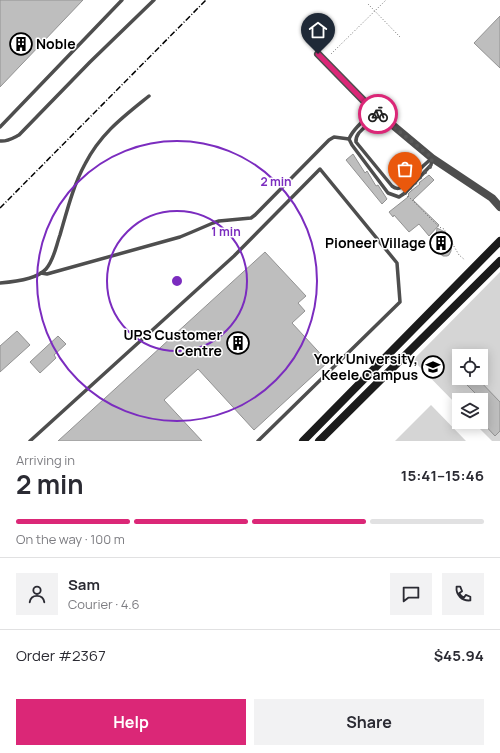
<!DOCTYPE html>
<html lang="en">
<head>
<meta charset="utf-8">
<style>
	:root { --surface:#fff; --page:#f2f2f3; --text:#2b2b33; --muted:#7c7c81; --line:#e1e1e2; --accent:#db2777 }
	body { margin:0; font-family:Manrope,sans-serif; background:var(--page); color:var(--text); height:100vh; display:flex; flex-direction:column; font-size:15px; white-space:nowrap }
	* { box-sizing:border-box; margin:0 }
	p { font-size:13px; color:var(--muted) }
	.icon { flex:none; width:22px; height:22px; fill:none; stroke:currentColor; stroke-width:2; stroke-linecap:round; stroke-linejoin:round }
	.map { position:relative; height:441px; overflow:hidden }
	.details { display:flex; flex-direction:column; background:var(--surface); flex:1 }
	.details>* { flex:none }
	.controls { position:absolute; left:452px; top:349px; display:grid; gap:8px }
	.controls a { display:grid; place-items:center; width:36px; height:36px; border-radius:0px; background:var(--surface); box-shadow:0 2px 10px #0003; font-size:20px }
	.pin { position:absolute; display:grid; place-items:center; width:34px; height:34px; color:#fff; margin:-41px -17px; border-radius:50% 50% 50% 0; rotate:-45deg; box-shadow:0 0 4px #0007 }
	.pin .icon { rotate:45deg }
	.courier { position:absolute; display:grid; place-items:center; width:40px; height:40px; margin:-20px; border:3px solid #db2777; border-radius:50%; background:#fff; color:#222; box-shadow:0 1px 5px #0007 }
	.summary em { font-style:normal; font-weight:700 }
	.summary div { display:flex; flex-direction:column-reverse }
	.summary { display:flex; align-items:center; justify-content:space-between; height:68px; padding:0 16px }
	h1 { font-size:26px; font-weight:700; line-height:30px }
	.bar { display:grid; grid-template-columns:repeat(4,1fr); gap:6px 4px; align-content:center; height:48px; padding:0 16px }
	.bar i { height:5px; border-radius:3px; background:var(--line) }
	.bar .selected { background:var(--accent) }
	.bar p { grid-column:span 4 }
	.line { display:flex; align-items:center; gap:10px; padding:0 16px; border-top:1px solid var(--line) }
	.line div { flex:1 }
	.round { display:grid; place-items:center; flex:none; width:42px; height:42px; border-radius:0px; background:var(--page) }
	.action { display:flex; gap:8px; margin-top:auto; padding:8px 16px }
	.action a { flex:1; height:46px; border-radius:0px; background:var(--accent); color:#fff; font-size:16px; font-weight:700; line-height:46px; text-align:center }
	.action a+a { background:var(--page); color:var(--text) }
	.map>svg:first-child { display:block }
	.green { fill:#d5d5d5; fill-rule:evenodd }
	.building { fill:#bebebe; stroke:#929292 }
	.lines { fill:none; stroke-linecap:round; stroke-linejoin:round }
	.path { stroke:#707070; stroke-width:1; stroke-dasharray:1 2; stroke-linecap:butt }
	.service { stroke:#4e4e4e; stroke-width:3.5 }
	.tertiary { stroke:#4e4e4e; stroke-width:8 }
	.secondary { stroke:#1b1b1b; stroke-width:8 }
	.rail { stroke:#000; stroke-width:1.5; stroke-dasharray:6 2 1 2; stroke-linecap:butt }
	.done { stroke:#595959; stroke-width:4; stroke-dasharray:0 7.2 }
	.route { stroke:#db2777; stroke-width:5 }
	.ring { fill:none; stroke:#7b2cbf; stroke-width:2 }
	.labels { text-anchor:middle; stroke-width:3; stroke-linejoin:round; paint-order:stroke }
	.poi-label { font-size:14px; font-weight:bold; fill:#000; stroke:#fff; text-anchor:end }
	.centre { fill:#7b2cbf; stroke:#fff; stroke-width:2 }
	.ring-label { font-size:12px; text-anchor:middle; font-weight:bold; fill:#7b2cbf; stroke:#fff; stroke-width:3; stroke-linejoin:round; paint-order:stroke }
</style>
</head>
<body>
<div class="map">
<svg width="500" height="441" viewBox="0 0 500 441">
	<rect width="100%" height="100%" fill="#fff"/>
	<g class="green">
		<path d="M500,272V441H492L473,422H481V400H459V407L413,360ZM459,356H481V378H459Z"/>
		<polygon points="431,405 466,441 395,441"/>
	</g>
	<g class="building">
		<polygon points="0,0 83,0 0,87"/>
		<polygon points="500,16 500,68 474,43"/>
		<polygon points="353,154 365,173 367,171 376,186 378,185 387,199 382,204 346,160"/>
		<polygon points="429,175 434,180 413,200 439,225 429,236 419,224 409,232 394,215 393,217 389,212 408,197 407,197 409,195 408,194 411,191 420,184 419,183 420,182"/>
		<polygon points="437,228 445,232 446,236 447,242 451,247 451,251 449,255 447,256 443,256 439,253 435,245"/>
		<polygon points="265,252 306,296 298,303 305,311 292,323 328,362 254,430 198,369 164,400 202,441 58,441"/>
		<polygon points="17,331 30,345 0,372 0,346"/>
		<polygon points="58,336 66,344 54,355 56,358 40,373 30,362"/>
		<polygon points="468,378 477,378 500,402 500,431 495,436 481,421 481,399 464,382"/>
	</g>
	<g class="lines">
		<g class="path">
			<polyline points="368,4 400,37"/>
			<polyline points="331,54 386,0"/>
			<polyline points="408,196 439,227 444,229 459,255 465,260"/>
		</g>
		<g class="service">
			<path d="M375,111C366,118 353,129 349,139L352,145L388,193L399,197L405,193L431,165L432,159"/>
			<path d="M374,113C373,116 372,119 370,122C365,128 355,133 356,142L392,186C396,189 398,189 402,187L422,167L432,158"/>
			<polyline points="0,127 122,0"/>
			<path d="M0,141C7,142 13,138 19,135L90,62L154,0"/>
			<polyline points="41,273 47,274 180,237 192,232 213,223 219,221 251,218 255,215 329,140 334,137 349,139"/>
			<path d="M0,283C13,282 37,279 46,269C54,260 56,246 60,235C67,211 73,186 85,164C101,133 123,117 149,96"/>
			<polyline points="30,441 234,256 320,169 397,263 400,302 258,441"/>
		</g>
		<polyline class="tertiary" points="318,54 365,102 432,158 492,198 500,207"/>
		<g class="secondary">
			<polyline points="303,441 500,241"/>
			<polyline points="319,441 500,261"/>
		</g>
		<polyline class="rail" points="0,208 206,0"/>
	</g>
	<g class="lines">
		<polyline class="done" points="378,114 432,158 431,166 405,193"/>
		<polyline class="route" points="318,54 365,102 378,114"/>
	</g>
	<g class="ring">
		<circle cx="177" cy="281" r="70"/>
		<circle cx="177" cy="281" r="140"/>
	</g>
	<defs>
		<g id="building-ring" transform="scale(1.15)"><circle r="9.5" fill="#fff" stroke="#000" stroke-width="1.5"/><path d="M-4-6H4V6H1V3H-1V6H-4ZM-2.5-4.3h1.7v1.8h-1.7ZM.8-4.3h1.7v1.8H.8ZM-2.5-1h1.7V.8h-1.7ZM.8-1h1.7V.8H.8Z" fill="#000"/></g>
		<g id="university-ring" transform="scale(1.15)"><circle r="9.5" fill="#fff" stroke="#000" stroke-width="1.5"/><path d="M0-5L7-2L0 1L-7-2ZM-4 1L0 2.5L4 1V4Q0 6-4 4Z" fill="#000"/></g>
	</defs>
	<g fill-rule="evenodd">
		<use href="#building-ring" x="21" y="44"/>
		<use href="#building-ring" x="441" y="243"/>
		<use href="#building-ring" x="238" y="343"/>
		<use href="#university-ring" x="433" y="367"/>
	</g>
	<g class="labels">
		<g class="poi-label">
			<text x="36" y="49" text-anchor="start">Noble</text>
			<text x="426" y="248">Pioneer Village</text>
			<text x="222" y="340">UPS Customer<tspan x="222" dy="16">Centre</tspan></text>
			<text x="418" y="364">York University,<tspan x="418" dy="16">Keele Campus</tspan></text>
		</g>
	</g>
	<circle cx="177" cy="281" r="6" class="centre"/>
	<g class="ring-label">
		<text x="276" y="186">2 min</text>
		<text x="226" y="236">1 min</text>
	</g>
</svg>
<div class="controls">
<a><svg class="icon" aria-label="locate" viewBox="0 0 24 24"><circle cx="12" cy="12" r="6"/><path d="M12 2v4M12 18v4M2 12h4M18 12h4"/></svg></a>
<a><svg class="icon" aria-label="layers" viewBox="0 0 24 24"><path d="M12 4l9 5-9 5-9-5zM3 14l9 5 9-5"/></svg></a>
</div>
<div class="pin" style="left:405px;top:193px;background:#ea580c"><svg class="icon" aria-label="bag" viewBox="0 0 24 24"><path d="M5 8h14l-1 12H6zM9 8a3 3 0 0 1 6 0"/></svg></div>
<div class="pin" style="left:318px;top:54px;background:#1f2937"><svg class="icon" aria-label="home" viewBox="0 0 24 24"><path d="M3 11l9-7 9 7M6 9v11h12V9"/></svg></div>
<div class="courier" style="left:378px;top:114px"><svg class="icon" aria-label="bike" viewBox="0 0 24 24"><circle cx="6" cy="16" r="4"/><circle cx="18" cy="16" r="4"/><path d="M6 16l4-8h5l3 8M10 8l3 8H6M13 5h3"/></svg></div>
</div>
<section class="details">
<div class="summary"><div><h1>2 min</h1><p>Arriving in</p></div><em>15:41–15:46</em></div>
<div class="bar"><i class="selected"></i><i class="selected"></i><i class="selected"></i><i></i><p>On the way · 100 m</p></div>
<div class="line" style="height:72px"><a class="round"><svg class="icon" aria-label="person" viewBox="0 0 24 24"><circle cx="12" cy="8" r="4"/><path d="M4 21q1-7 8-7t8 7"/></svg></a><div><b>Sam</b><p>Courier · 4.6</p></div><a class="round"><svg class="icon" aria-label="chat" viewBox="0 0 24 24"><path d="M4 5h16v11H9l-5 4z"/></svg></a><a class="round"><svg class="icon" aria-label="phone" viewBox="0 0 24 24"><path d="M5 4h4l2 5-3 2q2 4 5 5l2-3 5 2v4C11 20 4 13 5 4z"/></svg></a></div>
<div class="line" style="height:52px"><div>Order #2367</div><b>$45.94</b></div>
<div class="action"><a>Help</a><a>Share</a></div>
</section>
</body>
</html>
